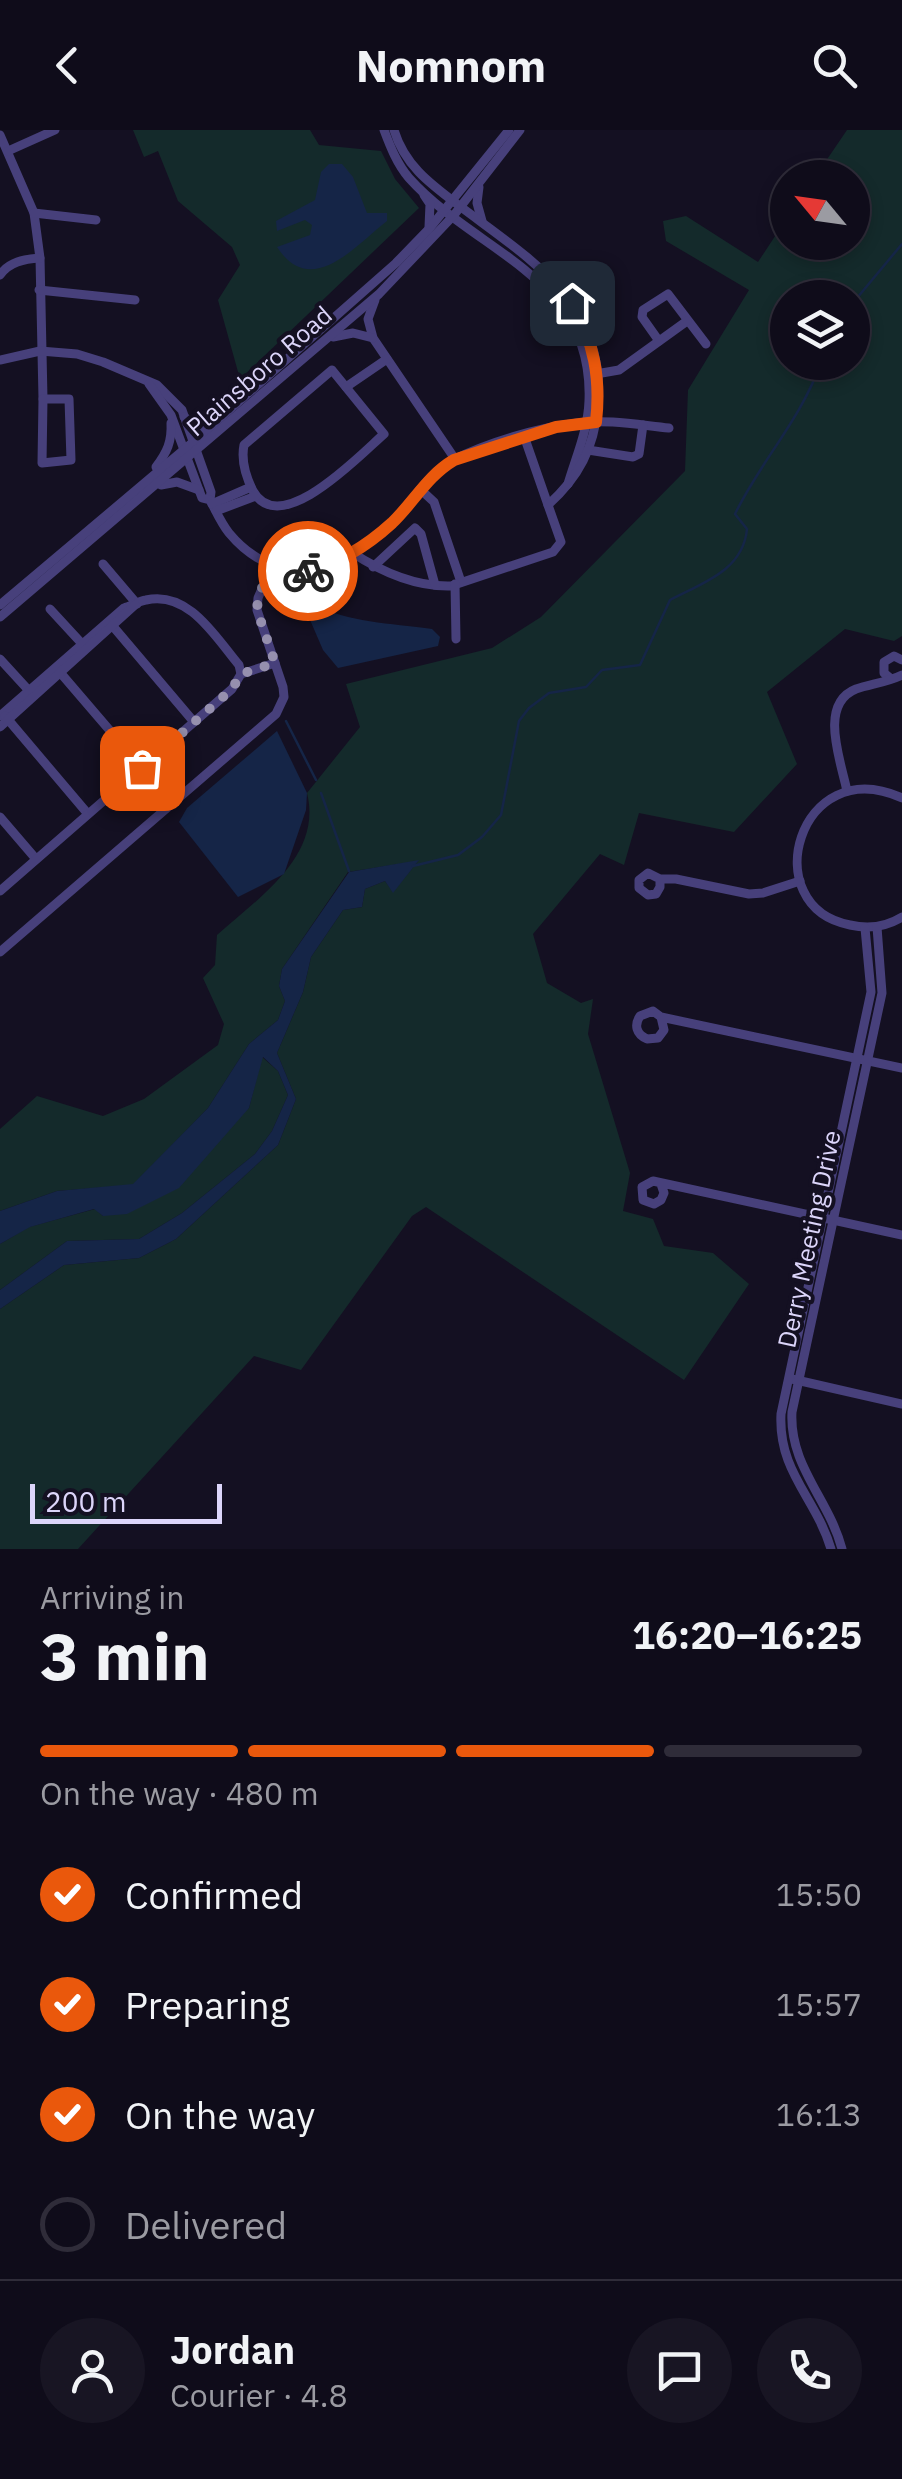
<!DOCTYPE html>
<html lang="en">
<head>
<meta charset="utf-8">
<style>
	:root { --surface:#0f0c1a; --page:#181523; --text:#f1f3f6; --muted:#9b9ba2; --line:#2f2c39; --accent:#ea580c }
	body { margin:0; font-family:"IBM Plex Sans",sans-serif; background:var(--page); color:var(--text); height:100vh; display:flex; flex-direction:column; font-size:38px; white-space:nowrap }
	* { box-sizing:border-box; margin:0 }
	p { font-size:32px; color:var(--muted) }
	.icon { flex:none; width:55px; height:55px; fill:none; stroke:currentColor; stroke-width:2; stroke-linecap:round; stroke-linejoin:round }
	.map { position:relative; height:1419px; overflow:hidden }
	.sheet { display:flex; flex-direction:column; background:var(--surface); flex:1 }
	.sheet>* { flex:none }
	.needle { width:65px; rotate:299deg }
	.controls { position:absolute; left:770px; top:30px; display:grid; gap:20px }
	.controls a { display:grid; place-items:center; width:100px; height:100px; border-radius:50%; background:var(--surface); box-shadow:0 5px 15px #0003,0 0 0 2px var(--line); font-size:50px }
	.scale { position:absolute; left:30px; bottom:25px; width:192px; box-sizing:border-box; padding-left:10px; border:5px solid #dcd5fa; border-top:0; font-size:28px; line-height:35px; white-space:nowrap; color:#dcd5fa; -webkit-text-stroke:8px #141022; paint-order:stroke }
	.pin { position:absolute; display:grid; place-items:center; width:85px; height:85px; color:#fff; margin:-42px; border-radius:20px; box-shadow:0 5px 15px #0006 }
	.courier { position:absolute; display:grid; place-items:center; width:100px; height:100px; margin:-50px; border:8px solid #ea580c; border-radius:50%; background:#fff; color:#222; box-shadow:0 2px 12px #0007 }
	.summary em { font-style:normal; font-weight:800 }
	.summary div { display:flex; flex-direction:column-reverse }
	.summary { display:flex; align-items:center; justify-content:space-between; height:170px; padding:0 40px }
	h1 { font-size:65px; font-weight:800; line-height:75px }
	.bar { display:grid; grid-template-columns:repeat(4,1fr); gap:15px 10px; align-content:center; height:120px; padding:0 40px }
	.bar i { height:12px; border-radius:8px; background:var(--line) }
	.bar .selected { background:var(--accent) }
	.bar p { grid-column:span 4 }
	.line { display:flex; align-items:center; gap:25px; padding:0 40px; border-top:2px solid var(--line) }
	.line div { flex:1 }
	.round { display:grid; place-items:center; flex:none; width:105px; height:105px; border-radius:52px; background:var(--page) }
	ol { padding:0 40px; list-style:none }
	li { display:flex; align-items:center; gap:30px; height:110px }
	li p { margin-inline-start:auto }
	li .icon { padding:10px; border-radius:50%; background:var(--accent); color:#fff; stroke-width:4 }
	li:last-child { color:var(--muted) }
	li i { width:55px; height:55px; border:5px solid var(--line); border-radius:50% }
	header { display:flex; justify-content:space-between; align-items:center; height:130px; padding:0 40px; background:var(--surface); font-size:45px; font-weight:800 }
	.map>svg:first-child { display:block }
	.green { fill:#142a2b; fill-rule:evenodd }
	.water { fill:#152547 }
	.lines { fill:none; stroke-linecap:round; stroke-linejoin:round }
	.stream { stroke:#152547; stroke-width:2.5 }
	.minor { stroke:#47407b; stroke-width:9 }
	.done { stroke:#9690ae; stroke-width:10; stroke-dasharray:0 18 }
	.route { stroke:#ea580c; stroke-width:12 }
	.labels { text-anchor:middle; stroke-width:8; stroke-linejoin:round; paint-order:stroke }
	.street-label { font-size:25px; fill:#dcd5fa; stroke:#141022 }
</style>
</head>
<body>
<header><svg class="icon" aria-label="back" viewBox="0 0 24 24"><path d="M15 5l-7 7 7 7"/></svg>Nomnom<svg class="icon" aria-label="search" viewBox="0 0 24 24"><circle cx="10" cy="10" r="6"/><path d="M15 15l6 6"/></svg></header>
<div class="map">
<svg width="902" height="1419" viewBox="0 0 902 1419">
	<rect width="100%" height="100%" fill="#141022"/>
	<g class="green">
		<polygon points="133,0 310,0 319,15 381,21 395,49 419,78 240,249 218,170 240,135 232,117 178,71 158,21 144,27"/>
		<path d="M847,0H902V506L894,511L845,499L767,562L797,634L734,702L639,683L624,735L600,724L533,804L547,853L581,873L593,869L588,904L630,1043L623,1081L653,1089L664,1116L713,1123L749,1154L684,1250L426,1077L412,1086L301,1240L254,1226L78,1419H0V1179L64,1135L139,1128L176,1109L278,1015L296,969L277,923L303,862L311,827L343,780L362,777L365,759L385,751L393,762L418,731L348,742L282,839L279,856L285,871L278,890L249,914L208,978L133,1055L57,1061L0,1081V999L37,966L103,986L144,969L218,915L224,894L203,848L215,835L217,805C257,769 323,726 307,663L360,597L346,554L492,518L541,487L685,341L688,260L749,160L666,111L663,91L686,86L758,132L787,88L788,112H852V48L815,47ZM788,168H852V232H788Z"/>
		<polygon points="262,927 278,941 288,965 272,1001 255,1024 182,1083 139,1109 67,1111 0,1160 0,1114 29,1097 95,1079 103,1086 249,978"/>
	</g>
	<g class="water">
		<path d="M329,34H342L353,47L367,83H387V91C354,117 311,169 277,117L310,105L312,95L305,90L277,101L276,91L315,70L321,42Z"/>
		<path d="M295,455C315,461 312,471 326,479C348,492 406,495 432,499L440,507L438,516L338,538L323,520Z"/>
		<polygon points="277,601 307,663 306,680 284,744 238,767 179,692 187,678"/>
		<polygon points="419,730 393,763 385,751 365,759 362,777 343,780 311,827 303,862 277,923 296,969 278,1015 176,1109 139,1128 64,1135 0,1179 0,1160 67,1111 139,1109 182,1083 255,1024 272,1001 288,965 278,941 263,927 249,978 179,1058 127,1084 103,1086 94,1079 30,1097 0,1114 0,1081 57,1061 133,1054 208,978 249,914 278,890 285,871 279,856 282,839 349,742"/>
	</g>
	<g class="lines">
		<g class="stream">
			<polyline points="852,174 902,114"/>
			<polyline points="286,591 316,650"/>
			<polyline points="321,663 349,741"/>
			<path d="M413,736L458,725L482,707L501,685L519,591L529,578L549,563L586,557L602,540L640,535L670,470C702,453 743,441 747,399L735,384C760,332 802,288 821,232"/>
		</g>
		<g class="minor">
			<path d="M384,0C390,16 397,34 409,48C477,124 594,146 589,271C588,300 576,327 568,354"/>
			<polyline points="0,5 34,83 40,128 43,269"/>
			<polyline points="8,21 55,0"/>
			<polyline points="479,57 477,73 482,91"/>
			<polyline points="424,65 430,74 429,97"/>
			<polyline points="34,83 96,90"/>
			<path d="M0,145C9,132 24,129 40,128"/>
			<polyline points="39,160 135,170"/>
			<polyline points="375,170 368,189 373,208 455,329"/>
			<polyline points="333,207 353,203 373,208"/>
			<polyline points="659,211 642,187 643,180 668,164 706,214"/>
			<polyline points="0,230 40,221 77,224 103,232 157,255 182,280 211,362 210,370"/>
			<path d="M332,240L384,304C361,324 280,410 253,361C246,347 241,330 244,315Z"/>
			<polyline points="596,244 619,240 687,191"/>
			<path d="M149,254L171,285L202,368L210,370C216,381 221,393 229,403C280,464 347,439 394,390C414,370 428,343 453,330C489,312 537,298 577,293C607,289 639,295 669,298"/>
			<polyline points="346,257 387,229"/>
			<polygon points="43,269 69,269 71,330 42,333"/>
			<polyline points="184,287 199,296 214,291"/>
			<polyline points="524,306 548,375"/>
			<polyline points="588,320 633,327 639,324 643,295"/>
			<path d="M156,337C167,322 172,312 171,293"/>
			<polyline points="161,355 177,352 199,360"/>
			<polyline points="420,359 434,372 461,452"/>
			<polyline points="212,374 251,357"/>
			<polyline points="216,381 256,366"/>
			<path d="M351,422C380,441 415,457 451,456L553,422L561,412L548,375C579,347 594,318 598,276C607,172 528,128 457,74C429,53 404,34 394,0"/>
			<polyline points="103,434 137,474"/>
			<polyline points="373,437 415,398 421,404 435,455"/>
			<polyline points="455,454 456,509"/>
			<polyline points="0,475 192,313 396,133 429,99 509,0"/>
			<polyline points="50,479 85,517"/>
			<polyline points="0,487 379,164 454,85 520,0"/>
			<polyline points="111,494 194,592"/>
			<polyline points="0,529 32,564"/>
			<polyline points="58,540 142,638"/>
			<polyline points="890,548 884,543 884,532 894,526 902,530"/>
			<path d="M0,586L124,478C131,476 139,471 146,470C189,460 216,508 239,535L241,544"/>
			<polyline points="5,586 88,684"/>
			<polyline points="0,597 135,475"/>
			<path d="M847,661C841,631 818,574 856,559C871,554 888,552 902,545"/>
			<path d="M902,668C798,621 755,777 850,795C868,799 886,797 902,787"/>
			<polyline points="0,687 36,729"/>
			<polyline points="660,749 660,757 656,764 648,765 639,758 639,750 648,743 660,749 676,749 749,764 763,763 800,751"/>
			<polyline points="0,761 232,559 241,544 275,533"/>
			<polyline points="0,822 276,584 284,567 283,557 257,480 258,468 273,433"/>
			<path d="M661,887L664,900L658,908L647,909C636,904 634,895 640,886L653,881L661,887L902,938"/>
			<polyline points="661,1054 664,1063 661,1070 654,1074 643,1070 642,1057 653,1051 902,1105"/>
			<polyline points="792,1249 902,1274"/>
			<path d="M831,1419C816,1368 778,1342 781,1284L871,862L865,798"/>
			<path d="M842,1419C829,1369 789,1336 792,1282L882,863L877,797"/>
		</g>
	</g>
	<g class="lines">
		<polyline class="done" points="142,638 232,559 241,544 275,533 257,480 258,468 272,433 308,441"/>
		<path class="route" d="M308,441C339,433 369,414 392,393C414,372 427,346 454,330L556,297L596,292C601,248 594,212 572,173"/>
	</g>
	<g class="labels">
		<g class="street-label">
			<text transform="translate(259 241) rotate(-41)" y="9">Plainsboro Road</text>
			<text transform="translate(809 1109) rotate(-78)" y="9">Derry Meeting Drive</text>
		</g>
	</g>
</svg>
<div class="controls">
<a><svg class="needle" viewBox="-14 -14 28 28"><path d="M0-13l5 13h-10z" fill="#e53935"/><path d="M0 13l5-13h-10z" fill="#9b9ba2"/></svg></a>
<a><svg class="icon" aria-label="layers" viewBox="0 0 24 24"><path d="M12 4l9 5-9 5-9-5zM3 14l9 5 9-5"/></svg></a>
</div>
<div class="scale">200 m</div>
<div class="pin" style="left:142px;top:638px;background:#ea580c"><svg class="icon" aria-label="bag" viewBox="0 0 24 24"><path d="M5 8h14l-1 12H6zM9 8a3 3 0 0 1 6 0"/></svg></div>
<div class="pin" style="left:572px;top:173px;background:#1f2937"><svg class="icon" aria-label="home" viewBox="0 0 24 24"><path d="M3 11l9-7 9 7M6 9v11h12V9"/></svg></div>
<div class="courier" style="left:308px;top:441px"><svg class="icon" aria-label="bike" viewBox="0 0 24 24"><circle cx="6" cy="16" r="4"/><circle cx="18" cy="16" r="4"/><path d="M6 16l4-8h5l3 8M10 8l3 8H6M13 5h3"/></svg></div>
</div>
<section class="sheet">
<div class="summary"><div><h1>3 min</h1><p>Arriving in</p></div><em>16:20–16:25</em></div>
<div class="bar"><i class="selected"></i><i class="selected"></i><i class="selected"></i><i></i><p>On the way · 480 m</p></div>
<ol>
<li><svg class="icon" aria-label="check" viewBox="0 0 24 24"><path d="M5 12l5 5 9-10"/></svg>Confirmed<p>15:50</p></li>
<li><svg class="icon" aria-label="check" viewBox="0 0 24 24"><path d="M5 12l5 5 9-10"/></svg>Preparing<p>15:57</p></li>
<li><svg class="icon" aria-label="check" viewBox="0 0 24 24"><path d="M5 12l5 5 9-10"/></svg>On the way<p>16:13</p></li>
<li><i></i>Delivered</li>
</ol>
<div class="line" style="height:180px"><a class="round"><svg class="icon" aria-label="person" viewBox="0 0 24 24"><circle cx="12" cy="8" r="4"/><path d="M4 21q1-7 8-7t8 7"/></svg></a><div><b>Jordan</b><p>Courier · 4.8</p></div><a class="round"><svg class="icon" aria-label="chat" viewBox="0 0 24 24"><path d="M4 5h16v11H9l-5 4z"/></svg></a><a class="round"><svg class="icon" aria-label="phone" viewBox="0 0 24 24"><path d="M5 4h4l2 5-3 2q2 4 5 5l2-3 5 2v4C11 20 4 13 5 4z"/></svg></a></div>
</section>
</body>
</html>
